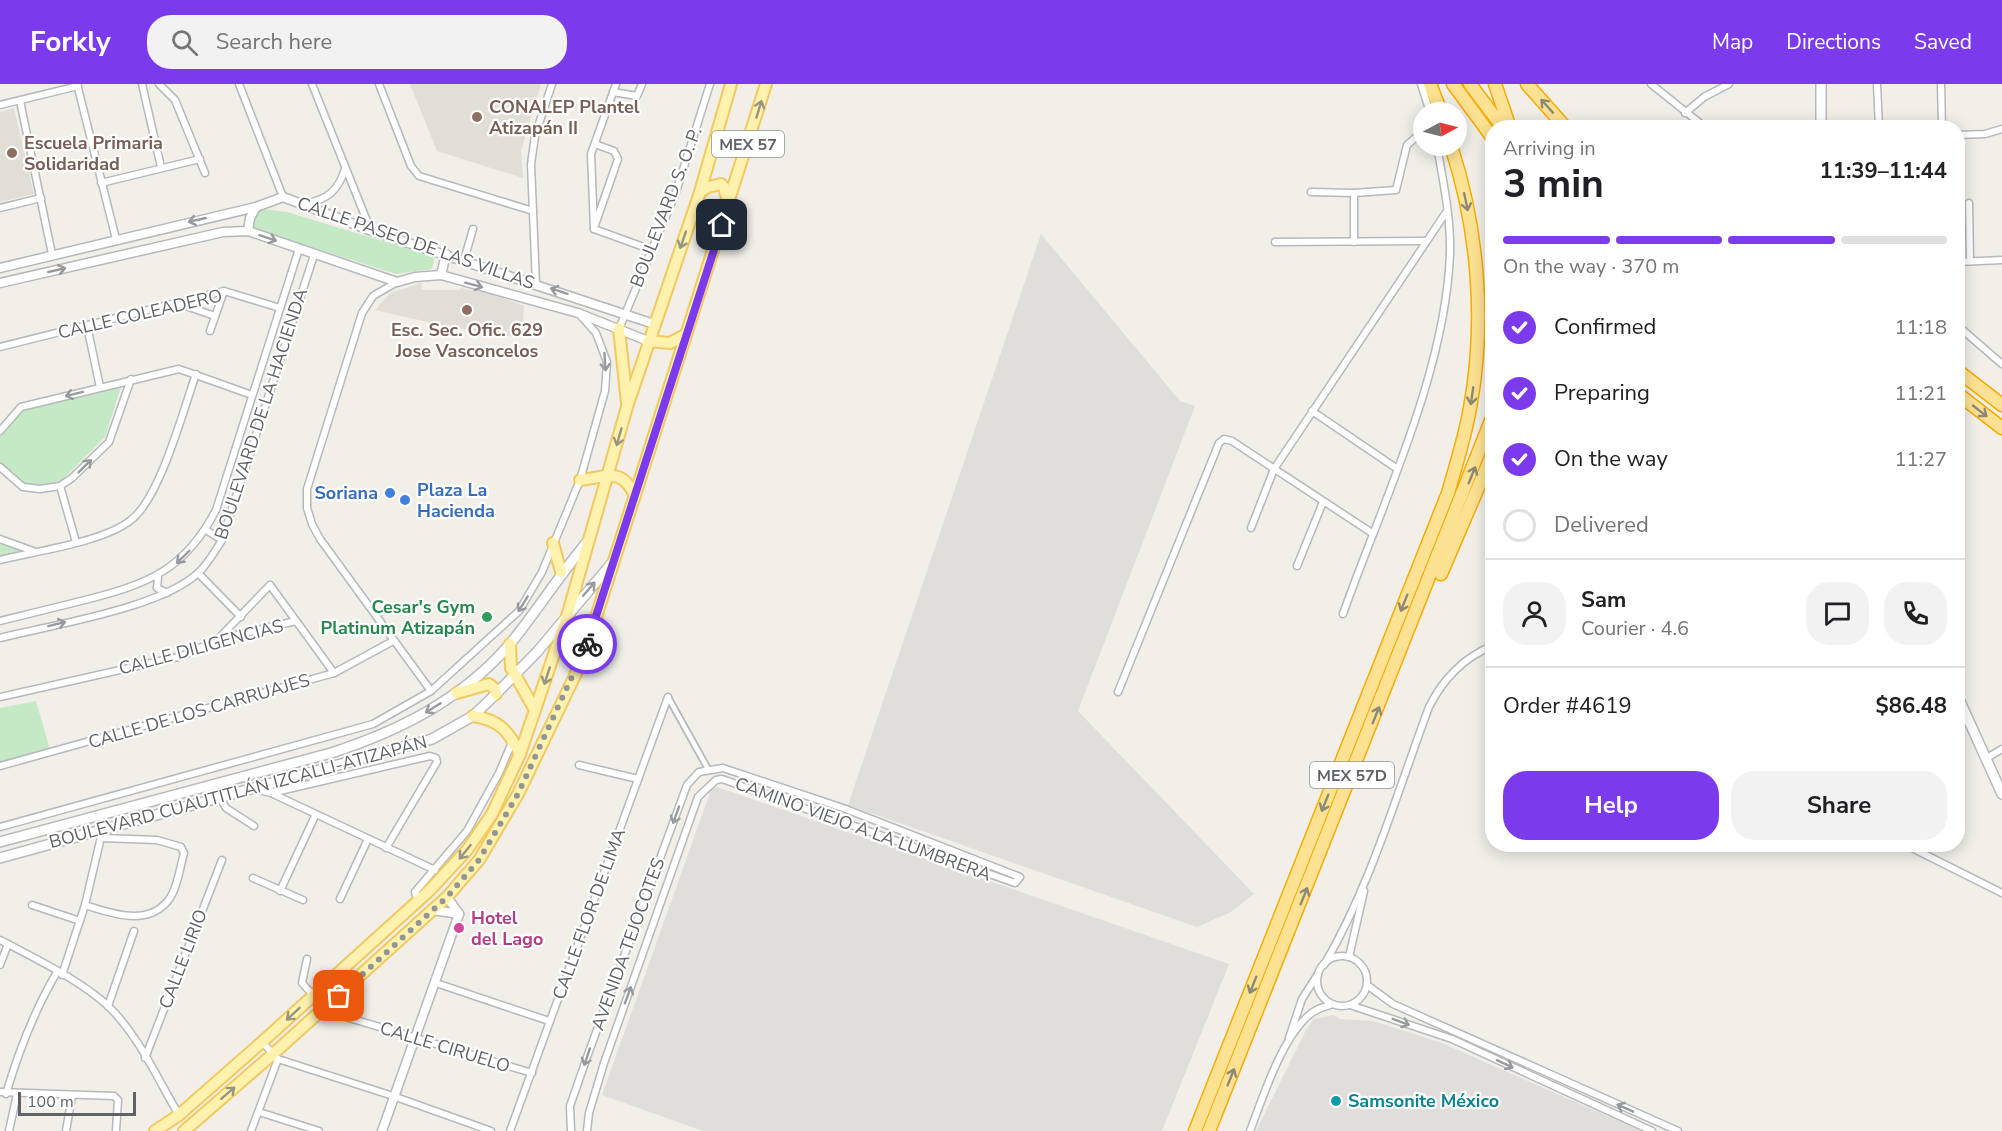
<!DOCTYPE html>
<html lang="en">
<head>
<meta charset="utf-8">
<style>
	:root { --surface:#fff; --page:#f2f2f2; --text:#202124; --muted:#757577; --line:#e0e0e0; --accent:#7c3aed }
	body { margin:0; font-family:"Nunito Sans",sans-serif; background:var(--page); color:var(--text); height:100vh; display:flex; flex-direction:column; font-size:22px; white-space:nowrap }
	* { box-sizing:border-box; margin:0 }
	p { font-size:20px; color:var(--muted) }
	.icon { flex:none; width:33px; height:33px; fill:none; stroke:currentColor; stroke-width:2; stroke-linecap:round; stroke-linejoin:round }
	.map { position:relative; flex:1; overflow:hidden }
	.details { position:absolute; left:1485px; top:36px; width:480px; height:732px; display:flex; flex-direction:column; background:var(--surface); border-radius:24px; box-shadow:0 3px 15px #0003 }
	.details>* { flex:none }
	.needle { width:39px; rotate:83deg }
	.tools { position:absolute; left:1413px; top:18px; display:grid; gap:12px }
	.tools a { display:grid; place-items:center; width:54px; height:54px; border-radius:50%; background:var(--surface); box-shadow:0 3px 15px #0003; font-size:30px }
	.scale { position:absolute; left:18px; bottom:15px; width:118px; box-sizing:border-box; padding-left:6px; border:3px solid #5f6368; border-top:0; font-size:16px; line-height:21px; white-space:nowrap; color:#5f6368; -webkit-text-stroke:4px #fff; paint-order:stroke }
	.pin { position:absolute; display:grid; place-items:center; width:51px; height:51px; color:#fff; margin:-26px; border-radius:12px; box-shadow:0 3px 9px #0006 }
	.courier { position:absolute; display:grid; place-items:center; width:60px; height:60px; margin:-30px; border:4px solid #7c3aed; border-radius:50%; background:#fff; color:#222; box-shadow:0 2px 8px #0007 }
	.overview em { font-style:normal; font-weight:700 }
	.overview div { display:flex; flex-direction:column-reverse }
	.overview { display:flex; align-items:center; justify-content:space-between; height:102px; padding:0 18px }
	h1 { font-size:39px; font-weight:700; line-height:45px }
	.bar { display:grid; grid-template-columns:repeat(4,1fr); gap:9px 6px; align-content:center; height:72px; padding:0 18px }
	.bar i { height:8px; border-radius:4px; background:var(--line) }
	.bar .active { background:var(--accent) }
	.bar p { grid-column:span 4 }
	.line { display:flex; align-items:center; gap:15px; padding:0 18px; border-top:2px solid var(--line) }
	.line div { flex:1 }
	.round { display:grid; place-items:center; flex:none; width:63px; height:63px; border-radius:24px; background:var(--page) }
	ol { padding:0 18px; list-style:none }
	li { display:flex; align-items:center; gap:18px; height:66px }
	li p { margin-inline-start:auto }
	li .icon { padding:6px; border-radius:50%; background:var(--accent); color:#fff; stroke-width:4 }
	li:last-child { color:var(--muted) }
	li i { width:33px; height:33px; border:3px solid var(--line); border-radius:50% }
	.cta { display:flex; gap:12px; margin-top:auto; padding:12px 18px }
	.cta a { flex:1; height:69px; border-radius:24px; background:var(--accent); color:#fff; font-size:24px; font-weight:700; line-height:69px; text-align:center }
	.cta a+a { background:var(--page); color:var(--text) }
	header { display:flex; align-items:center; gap:36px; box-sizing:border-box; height:84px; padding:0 30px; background:var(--accent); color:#fff }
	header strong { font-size:28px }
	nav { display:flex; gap:33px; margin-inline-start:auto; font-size:21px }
	.search { width:420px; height:54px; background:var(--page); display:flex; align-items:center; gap:15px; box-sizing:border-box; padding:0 21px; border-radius:24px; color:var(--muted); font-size:22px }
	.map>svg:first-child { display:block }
	.industrial { fill:#e0deda }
	.education { fill:#e1ded6 }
	.green { fill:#c5e8c5 }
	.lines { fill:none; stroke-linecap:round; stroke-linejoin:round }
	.pedestrian-casing { stroke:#b5b8bc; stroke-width:8 }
	.minor-casing { stroke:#b5b8bc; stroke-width:9 }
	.tertiary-casing { stroke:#b5b8bc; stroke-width:11 }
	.secondary-casing { stroke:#b6babf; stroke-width:12 }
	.primary-casing { stroke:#f2c960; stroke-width:14 }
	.motorway-casing { stroke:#f9ab00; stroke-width:15 }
	.pedestrian { stroke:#fff; stroke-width:4.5 }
	.minor { stroke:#fff; stroke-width:6 }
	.tertiary { stroke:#fff; stroke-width:8 }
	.secondary { stroke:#fff; stroke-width:9 }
	.primary { stroke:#fff2af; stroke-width:10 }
	.motorway { stroke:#fde293; stroke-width:12 }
	.oneway { stroke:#8e8975 }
	.oneway2 { stroke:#979581 }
	.oneway3 { stroke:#979a9d }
	.done { stroke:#929495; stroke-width:6; stroke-dasharray:0 10.8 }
	.route { stroke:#7c3aed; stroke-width:8 }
	.education-dot { fill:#8d6e63; stroke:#fff; stroke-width:2 }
	.shop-dot { fill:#3f7fe0; stroke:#fff; stroke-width:2 }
	.leisure-dot { fill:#2e9e5b; stroke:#fff; stroke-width:2 }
	.hotel-dot { fill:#d1479c; stroke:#fff; stroke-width:2 }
	.culture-dot { fill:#0f9aa8; stroke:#fff; stroke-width:2 }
	.labels { text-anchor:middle; stroke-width:4.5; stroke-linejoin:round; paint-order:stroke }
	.shield { fill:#fff; stroke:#8f9295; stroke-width:1.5 }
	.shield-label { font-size:16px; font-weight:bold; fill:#5f6368 }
	.education-label { font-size:18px; font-weight:bold; fill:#785e54; stroke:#fff; text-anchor:start }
	.street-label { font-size:18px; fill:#5f6368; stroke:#fff }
	.shop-label { font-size:18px; font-weight:bold; fill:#366cbe; stroke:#fff; text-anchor:start }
	.leisure-label { font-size:18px; font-weight:bold; fill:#27864d; stroke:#fff; text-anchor:end }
	.hotel-label { font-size:18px; font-weight:bold; fill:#b23c85; stroke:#fff; text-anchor:start }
	.culture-label { font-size:18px; font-weight:bold; fill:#0d838f; stroke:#fff; text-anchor:start }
</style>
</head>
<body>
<header>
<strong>Forkly</strong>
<div class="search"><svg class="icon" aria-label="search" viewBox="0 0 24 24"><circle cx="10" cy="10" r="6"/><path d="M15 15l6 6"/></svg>Search here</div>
<nav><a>Map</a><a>Directions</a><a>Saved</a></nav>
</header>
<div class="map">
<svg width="2002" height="1047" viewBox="0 0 2002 1047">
	<rect width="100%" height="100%" fill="#f1efe8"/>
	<g class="industrial">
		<polygon points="1041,150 1180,317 1195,322 1078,627 1254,810 1231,828 1197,843 848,721"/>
		<polygon points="717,703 1229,880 1162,1047 703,1047 602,1011 711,706"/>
		<polygon points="1333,931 1340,935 1373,937 1442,959 1641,1047 1256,1047 1306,946 1314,935"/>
	</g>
	<g class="education">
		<polygon points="410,0 541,0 521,67 523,94 437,67"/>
		<polygon points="14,24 34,110 0,118 0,28"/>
		<polygon points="421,199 422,206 460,206 461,204 492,210 524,222 522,254 450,243 375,226 390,209"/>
	</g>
	<g class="green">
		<polygon points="262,125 287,128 435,173 432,185 396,190 252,144 255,129"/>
		<polygon points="121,303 105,353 62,396 40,402 24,400 0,380 0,351 19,327"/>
		<polygon points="0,457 24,467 0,474"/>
		<polygon points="36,617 50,666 0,678 0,624"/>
	</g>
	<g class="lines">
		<g class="pedestrian-casing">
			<polyline id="pedestrian" points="668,613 708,685"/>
		</g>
		<g class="minor-casing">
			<g id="minor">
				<polyline points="77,0 116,155"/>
				<polyline points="142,0 161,83"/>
				<polyline points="159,0 175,16 205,89"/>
				<polyline points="239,0 283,113"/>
				<polyline points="312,0 371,147"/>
				<polyline points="379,0 411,82 419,92 533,127"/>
				<polyline points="1421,0 1430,28"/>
				<polyline points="1651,0 1706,44"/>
				<polyline points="1877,0 1879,44"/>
				<polyline points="1941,0 1942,44"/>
				<polyline points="613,8 637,12 642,0"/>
				<polyline points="20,17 52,170"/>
				<polyline points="0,21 78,2"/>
				<polyline points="1685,29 1704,13 1729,0"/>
				<polyline points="1958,51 1985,50 2002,45"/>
				<polyline points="595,60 614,67 618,75 595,141"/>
				<polyline points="101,99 200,75"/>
				<polyline points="1311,108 1354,109 1396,106 1407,61 1424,46"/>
				<polyline points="1354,109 1354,158"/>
				<polyline points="1969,119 1970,177"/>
				<path d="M305,120C328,115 338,107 345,85"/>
				<polyline points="0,124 41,114"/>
				<polyline points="594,145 591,70 616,0"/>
				<polyline points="594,145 652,166"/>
				<polyline points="1275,158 1426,157"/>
				<polyline points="464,176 473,145"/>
				<polyline points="1958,178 2002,176"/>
				<polyline points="397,198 373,212 362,229 307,405 307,424 312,440 320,455 431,607"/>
				<polyline points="536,200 531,80 535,52 552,0"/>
				<polyline points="177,219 215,232"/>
				<polyline points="87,242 100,303"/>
				<polyline points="1958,242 2002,280"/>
				<polyline points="619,245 676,108 710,0"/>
				<polyline points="210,247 224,207"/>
				<polyline points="0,263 224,207 280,224"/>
				<polyline points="1312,327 1396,384"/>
				<polyline points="0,347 21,323 179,285 252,311"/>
				<polyline points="0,383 23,403 40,405 60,402 72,394 109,358 131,295"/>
				<polyline points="60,402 76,458"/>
				<polyline points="1251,444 1274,385 1447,127"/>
				<polyline points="206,446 222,456"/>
				<polyline points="0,455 33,467"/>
				<path d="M0,476C36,467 104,458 131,436C160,414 183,327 196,290"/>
				<polyline points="1297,482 1323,418"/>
				<polyline points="198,489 241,533"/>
				<polyline points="158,493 157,504 167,509"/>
				<path d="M1343,530C1383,417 1445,290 1450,170C1451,133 1443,97 1437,62"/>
				<path d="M0,537C28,530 57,523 85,516C148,500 185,486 216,426L299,165"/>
				<path d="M0,554C51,541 161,524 198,489C208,480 215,467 222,456L314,171"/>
				<polyline points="219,554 270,501 334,589"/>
				<polyline points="1118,608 1219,359 1224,355 1232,357 1372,449"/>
				<polyline points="0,613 182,572 219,555 296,537"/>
				<polyline points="1985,675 2002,665"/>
				<polyline points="579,681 638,695"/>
				<polyline points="0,682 334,589 393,557"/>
				<polyline points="269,701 271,709 430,672 436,674 437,678 386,764"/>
				<polyline points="255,705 271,709 435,786"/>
				<polyline points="220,714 226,724 254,742"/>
				<polyline points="0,743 373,640 431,607 519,527 542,488 580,396 605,307 607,278 596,249 581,232"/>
				<polyline points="1904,760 2002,809"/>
				<polyline points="253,794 303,816"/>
				<polyline points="280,807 315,732"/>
				<polyline points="340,815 368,755"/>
				<polyline points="418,817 415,808 467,747 499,689 513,656"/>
				<polyline points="32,821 80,837"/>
				<path d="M85,821C110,829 145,842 166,819C177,808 180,783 184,769L181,763L157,756L102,754"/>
				<path d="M0,856C33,873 83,898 109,923C139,952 158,996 179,1031"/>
				<circle cx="1342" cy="897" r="25"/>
				<polyline points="1349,873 1364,807"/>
				<polyline points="307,875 302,899 313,911"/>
				<polyline points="0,881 8,860"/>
				<path d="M1324,881C1371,801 1397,709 1429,623C1443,595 1463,574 1492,562"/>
				<polyline points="62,891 85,821 101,753"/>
				<polyline points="436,899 549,937"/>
				<polyline points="1367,901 1393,920 1678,1047"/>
				<polyline points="1350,921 1452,955 1652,1047"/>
				<polyline points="108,922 134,847"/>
				<polyline points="323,926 532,989"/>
				<polyline points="1289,954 1302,915 1318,890"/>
				<polyline points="262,958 278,975 393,1012 491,1047"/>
				<polyline points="145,974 222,776"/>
				<polyline points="0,1008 114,1012 118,1016 116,1047"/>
				<path d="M6,1010C19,966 34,927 57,888"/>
				<polyline points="259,1028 319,1047"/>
				<polyline points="9,1047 17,1010"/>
				<polyline points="66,1047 72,1012"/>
				<polyline points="251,1047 278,975"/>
				<polyline points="510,1047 668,613"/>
				<polyline points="571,1047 570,1022 587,973 687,701 699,688 723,684 843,724 1020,793 1015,799 722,695 716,696 698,713 604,979 589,1029 587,1047"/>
				<path d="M1250,1047C1263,1013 1281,956 1308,932C1315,925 1324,923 1333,920"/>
			</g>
		</g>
		<g class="tertiary-casing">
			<g id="tertiary">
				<polyline points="248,147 250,134 256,123"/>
				<polyline points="0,184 256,123 283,113 372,147 654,240"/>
				<polyline points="441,191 446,170"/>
				<polyline points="0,199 223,148 248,147 397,198 415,193 441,191 578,229 648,257"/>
				<polyline points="447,813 459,830"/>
				<polyline points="433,826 459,830"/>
				<polyline points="382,1047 459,830"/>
			</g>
		</g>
		<g class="secondary-casing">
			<g id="secondary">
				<polyline points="1821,0 1821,44"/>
				<polyline points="1958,613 2002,710"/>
				<path d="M0,758L331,669C399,647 463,615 510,560C537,527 560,490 588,457"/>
				<polyline points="0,774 432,655 473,632 496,610 537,568 612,479"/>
			</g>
		</g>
		<g class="primary-casing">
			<g id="primary">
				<polyline points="700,108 708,103 721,100 724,103 728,118"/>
				<polyline points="619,245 627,319"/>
				<polyline points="648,257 670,259 685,251"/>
				<path d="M580,396C607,393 622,383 635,412"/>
				<polyline points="553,459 561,488"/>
				<polyline points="510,560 511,584 535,626"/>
				<polyline points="457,609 489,600 495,605 496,610"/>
				<path d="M473,632C499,636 508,646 520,670"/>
				<polyline points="155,1047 179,1031 262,958 430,806 467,766 492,730 520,670 568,529 627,323 700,108 731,0"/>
				<polyline points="184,1047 273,970 447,813 479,776 518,710 582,577 766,0"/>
			</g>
		</g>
		<g class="motorway-casing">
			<g id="motorway">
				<polyline points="1430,0 1441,28"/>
				<polyline points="1453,0 1492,53"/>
				<polyline points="1470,0 1503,44"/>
				<polyline points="1495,0 1510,44"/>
				<polyline points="1527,0 1566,44"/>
				<polyline points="1958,287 2002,321"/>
				<polyline points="1958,310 2002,344"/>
				<polyline points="1441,490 1492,371"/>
				<path d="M1195,1047L1448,409C1456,381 1465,353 1470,324C1486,238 1478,144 1451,62"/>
				<polyline points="1209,1047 1492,334"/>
			</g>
		</g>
		<use href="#pedestrian" class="pedestrian"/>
		<use href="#minor" class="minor"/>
		<use href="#tertiary" class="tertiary"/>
		<use href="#secondary" class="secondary"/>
		<use href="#primary" class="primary"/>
		<use href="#motorway" class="motorway"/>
	</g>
	<defs><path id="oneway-shaft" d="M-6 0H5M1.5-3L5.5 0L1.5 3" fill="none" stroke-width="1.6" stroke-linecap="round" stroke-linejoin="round" transform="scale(1.5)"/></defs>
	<g class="oneway">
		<use href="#oneway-shaft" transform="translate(1547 22) rotate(-132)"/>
		<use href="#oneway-shaft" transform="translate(1466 118) rotate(78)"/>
		<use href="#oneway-shaft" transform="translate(1472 312) rotate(98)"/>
		<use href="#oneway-shaft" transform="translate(1980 327) rotate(38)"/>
		<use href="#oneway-shaft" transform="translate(1472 391) rotate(-68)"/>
		<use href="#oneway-shaft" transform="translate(1404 519) rotate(112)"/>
		<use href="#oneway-shaft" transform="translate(1376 631) rotate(-68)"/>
		<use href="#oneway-shaft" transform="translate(1325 719) rotate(112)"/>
		<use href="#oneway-shaft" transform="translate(1304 812) rotate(-68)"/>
		<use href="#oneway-shaft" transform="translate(1253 901) rotate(112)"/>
		<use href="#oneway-shaft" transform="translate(1231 993) rotate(-68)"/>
	</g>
	<g class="oneway2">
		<use href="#oneway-shaft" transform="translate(759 25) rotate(-73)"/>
		<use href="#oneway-shaft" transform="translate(683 156) rotate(109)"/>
		<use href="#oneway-shaft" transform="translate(619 353) rotate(106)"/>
		<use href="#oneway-shaft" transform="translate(547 592) rotate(108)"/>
		<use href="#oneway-shaft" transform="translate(465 768) rotate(129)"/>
		<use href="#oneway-shaft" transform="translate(293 930) rotate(137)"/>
		<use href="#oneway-shaft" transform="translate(228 1009) rotate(-41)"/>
	</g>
	<g class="oneway3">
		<use href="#oneway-shaft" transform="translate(197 136) rotate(167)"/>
		<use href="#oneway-shaft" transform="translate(268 154) rotate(19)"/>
		<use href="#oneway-shaft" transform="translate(57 186) rotate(-13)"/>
		<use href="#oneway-shaft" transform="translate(474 201) rotate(15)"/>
		<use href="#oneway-shaft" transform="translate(559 207) rotate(-162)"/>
		<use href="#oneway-shaft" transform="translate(605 278) rotate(86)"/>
		<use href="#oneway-shaft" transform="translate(74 310) rotate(166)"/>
		<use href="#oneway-shaft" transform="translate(85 382) rotate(-45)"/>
		<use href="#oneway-shaft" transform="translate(183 473) rotate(136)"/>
		<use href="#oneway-shaft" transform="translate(589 505) rotate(-49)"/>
		<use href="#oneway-shaft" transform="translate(523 520) rotate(122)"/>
		<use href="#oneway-shaft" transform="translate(57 540) rotate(-14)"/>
		<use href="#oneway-shaft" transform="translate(433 624) rotate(148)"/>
		<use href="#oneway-shaft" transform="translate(676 731) rotate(110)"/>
		<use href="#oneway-shaft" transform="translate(628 911) rotate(-70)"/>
		<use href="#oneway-shaft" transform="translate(1401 938) rotate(21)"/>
		<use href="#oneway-shaft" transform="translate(587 973) rotate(109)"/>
		<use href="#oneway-shaft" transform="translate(1505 980) rotate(25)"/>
		<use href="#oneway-shaft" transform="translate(1625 1024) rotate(-156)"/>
	</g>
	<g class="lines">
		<polyline class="done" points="339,912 447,813 479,776 518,710 587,560"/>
		<polyline class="route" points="587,560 722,141"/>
	</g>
	<g class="education-dot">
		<circle cx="477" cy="33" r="6"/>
		<circle cx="12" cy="69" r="6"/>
		<circle cx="467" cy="226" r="6"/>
	</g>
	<g class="shop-dot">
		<circle cx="390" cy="409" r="6"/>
		<circle cx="405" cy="416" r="6"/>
	</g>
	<circle class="leisure-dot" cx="487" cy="533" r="6"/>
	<circle class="hotel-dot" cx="459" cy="844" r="6"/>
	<circle class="culture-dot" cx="1336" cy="1017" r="6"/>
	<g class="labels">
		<g class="shield">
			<rect x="712" y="47" width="72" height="26" rx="4.5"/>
			<rect x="1310" y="678" width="84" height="26" rx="4.5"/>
		</g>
		<g class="shield-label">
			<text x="748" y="66">MEX 57</text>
			<text x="1352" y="697">MEX 57D</text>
		</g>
		<g class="education-label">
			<text x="489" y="29">CONALEP Plantel<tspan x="489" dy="21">Atizapán II</tspan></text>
			<text x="24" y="65">Escuela Primaria<tspan x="24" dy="21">Solidaridad</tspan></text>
			<text x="467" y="252" text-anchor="middle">Esc. Sec. Ofic. 629<tspan x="467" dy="21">Jose Vasconcelos</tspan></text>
		</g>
		<g class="street-label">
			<text transform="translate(666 123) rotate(-69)" y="6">BOULEVARD S. O. P.</text>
			<text transform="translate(416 159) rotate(19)" y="6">CALLE PASEO DE LAS VILLAS</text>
			<text transform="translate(140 230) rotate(-13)" y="6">CALLE COLEADERO</text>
			<text transform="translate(261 330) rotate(-72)" y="6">BOULEVARD DE LA HACIENDA</text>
			<text transform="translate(201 563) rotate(-15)" y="6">CALLE DILIGENCIAS</text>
			<text transform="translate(199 627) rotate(-16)" y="6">CALLE DE LOS CARRUAJES</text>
			<text transform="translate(238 708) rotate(-15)" y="6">BOULEVARD CUAUTITLÁN IZCALLI-ATIZAPÁN</text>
			<text transform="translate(863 745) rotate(20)" y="6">CAMINO VIEJO A LA LUMBRERA</text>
			<text transform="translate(589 830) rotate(-70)" y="6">CALLE FLOR DE LIMA</text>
			<text transform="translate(628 860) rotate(-70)" y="6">AVENIDA TEJOCOTES</text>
			<text transform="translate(183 875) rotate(-69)" y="6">CALLE LIRIO</text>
			<text transform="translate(445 963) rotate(17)" y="6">CALLE CIRUELO</text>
		</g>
		<g class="shop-label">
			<text x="417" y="412">Plaza La<tspan x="417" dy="21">Hacienda</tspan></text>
			<text x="378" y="415" text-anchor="end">Soriana</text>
		</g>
		<g class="leisure-label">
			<text x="475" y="529">Cesar's Gym<tspan x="475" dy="21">Platinum Atizapán</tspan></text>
		</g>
		<g class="hotel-label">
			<text x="471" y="840">Hotel<tspan x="471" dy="21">del Lago</tspan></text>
		</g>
		<g class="culture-label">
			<text x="1348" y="1023">Samsonite México</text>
		</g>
	</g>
</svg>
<div class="tools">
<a><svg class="needle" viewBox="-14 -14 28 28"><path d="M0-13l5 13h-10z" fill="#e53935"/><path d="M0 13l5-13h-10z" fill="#757577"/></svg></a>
</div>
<div class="scale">100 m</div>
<div class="pin" style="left:339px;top:912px;background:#ea580c"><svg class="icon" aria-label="bag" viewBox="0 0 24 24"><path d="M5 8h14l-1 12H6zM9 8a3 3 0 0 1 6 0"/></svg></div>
<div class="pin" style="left:722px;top:141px;background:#1f2937"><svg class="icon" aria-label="home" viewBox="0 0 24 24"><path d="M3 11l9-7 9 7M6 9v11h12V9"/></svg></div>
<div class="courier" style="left:587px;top:560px"><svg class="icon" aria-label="bike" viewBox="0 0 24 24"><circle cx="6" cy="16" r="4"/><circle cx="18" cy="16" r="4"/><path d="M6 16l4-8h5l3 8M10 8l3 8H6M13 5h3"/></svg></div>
<section class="details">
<div class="overview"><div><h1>3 min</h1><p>Arriving in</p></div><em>11:39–11:44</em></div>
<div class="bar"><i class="active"></i><i class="active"></i><i class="active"></i><i></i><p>On the way · 370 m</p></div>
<ol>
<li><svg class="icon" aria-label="check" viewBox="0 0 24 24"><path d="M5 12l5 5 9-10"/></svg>Confirmed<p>11:18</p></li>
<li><svg class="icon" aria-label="check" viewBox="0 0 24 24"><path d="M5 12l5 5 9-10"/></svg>Preparing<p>11:21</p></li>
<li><svg class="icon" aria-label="check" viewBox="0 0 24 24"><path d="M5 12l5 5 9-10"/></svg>On the way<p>11:27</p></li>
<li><i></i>Delivered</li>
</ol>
<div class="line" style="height:108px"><a class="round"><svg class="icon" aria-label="person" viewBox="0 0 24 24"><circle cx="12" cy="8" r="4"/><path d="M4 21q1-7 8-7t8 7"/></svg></a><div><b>Sam</b><p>Courier · 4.6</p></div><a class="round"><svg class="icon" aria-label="chat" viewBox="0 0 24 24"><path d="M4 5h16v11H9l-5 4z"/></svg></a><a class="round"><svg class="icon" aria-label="phone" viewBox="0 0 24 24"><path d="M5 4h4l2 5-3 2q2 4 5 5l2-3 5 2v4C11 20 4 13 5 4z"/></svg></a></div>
<div class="line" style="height:78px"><div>Order #4619</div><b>$86.48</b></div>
<div class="cta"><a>Help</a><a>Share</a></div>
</section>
</div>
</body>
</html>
